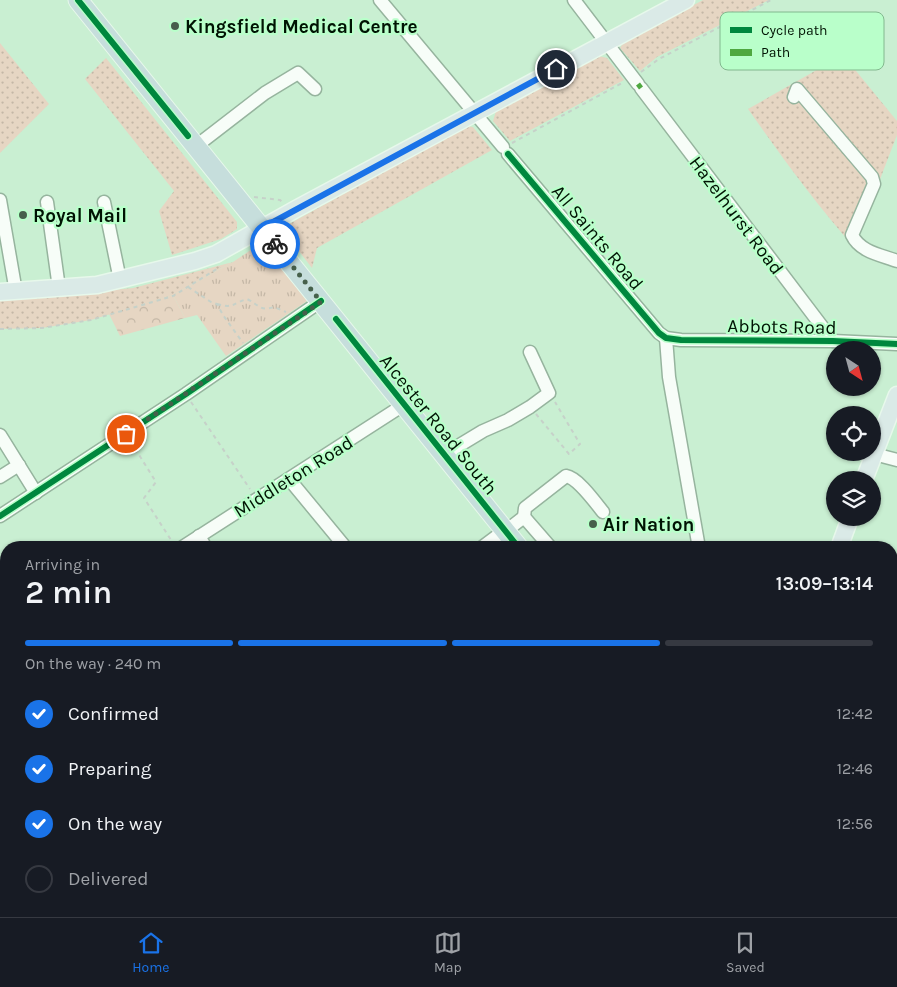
<!DOCTYPE html>
<html lang="en">
<head>
<meta charset="utf-8">
<style>
	:root { --surface:#171b24; --page:#242831; --text:#f1f3f6; --muted:#9ea1a6; --line:#363941; --accent:#1a73e8 }
	body { margin:0; font-family:Karla,sans-serif; background:var(--page); color:var(--text); height:100vh; display:flex; flex-direction:column; font-size:19px; white-space:nowrap }
	* { box-sizing:border-box; margin:0 }
	p { font-size:16px; color:var(--muted) }
	.icon { flex:none; width:28px; height:28px; fill:none; stroke:currentColor; stroke-width:2; stroke-linecap:round; stroke-linejoin:round }
	.map { position:relative; flex:1; overflow:hidden }
	.details { position:absolute; left:0px; top:541px; width:898px; height:376px; display:flex; flex-direction:column; background:var(--surface); border-radius:20px 20px 0 0; box-shadow:0 1px 4px #0004 }
	.details>* { flex:none }
	.needle { width:32px; rotate:144deg }
	.controls { position:absolute; left:826px; top:341px; display:grid; gap:10px }
	.controls a { display:grid; place-items:center; width:55px; height:55px; border-radius:50%; background:var(--surface); box-shadow:0 1px 4px #0004; font-size:25px }
	.pin { position:absolute; display:grid; place-items:center; width:42px; height:42px; color:#fff; margin:-21px; border:2px solid #fff; border-radius:50%; box-shadow:0 1px 5px #0007 }
	.courier { position:absolute; display:grid; place-items:center; width:50px; height:50px; margin:-25px; border:4px solid #1a73e8; border-radius:50%; background:#fff; color:#222; box-shadow:0 1px 6px #0007 }
	.overview em { font-style:normal; font-weight:600 }
	.overview div { display:flex; flex-direction:column-reverse }
	.overview { display:flex; align-items:center; justify-content:space-between; height:85px; padding:0 25px }
	h1 { font-size:32px; font-weight:600; line-height:38px }
	.bar { display:grid; grid-template-columns:repeat(4,1fr); gap:8px 5px; align-content:center; height:60px; padding:0 25px }
	.bar i { height:6px; border-radius:4px; background:var(--line) }
	.bar .active { background:var(--accent) }
	.bar p { grid-column:span 4 }
	ol { padding:0 25px; list-style:none }
	li { display:flex; align-items:center; gap:15px; height:55px }
	li p { margin-inline-start:auto }
	li .icon { padding:5px; border-radius:50%; background:var(--accent); color:#fff; stroke-width:4 }
	li:last-child { color:var(--muted) }
	li i { width:28px; height:28px; border:2px solid var(--line); border-radius:50% }
	.menu { display:flex; justify-content:space-around; align-items:center; height:70px; border-top:1px solid var(--line); background:var(--surface); font-size:14px; color:var(--muted) }
	.menu a { display:grid; justify-items:center; gap:2px }
	.menu .active { color:var(--accent) }
	.map>svg:first-child { display:block }
	.grass { fill:url(#grass-dots) }
	.forest { fill:url(#forest-crowns) }
	.park { fill:url(#park-tufts) }
	.lines { fill:none; stroke-linecap:round; stroke-linejoin:round }
	.minor-casing { stroke:#96b49e; stroke-width:15 }
	.major-casing { stroke:#e7f8eb; stroke-width:19 }
	.highway-casing { stroke:#e7f8eb; stroke-width:21 }
	.path { stroke:#c6d1c9; stroke-width:2; stroke-dasharray:4 4; stroke-linecap:butt }
	.minor { stroke:#f7fdf8; stroke-width:12 }
	.major { stroke:#daeae7; stroke-width:16 }
	.highway { stroke:#c6dedc; stroke-width:19 }
	.quiet { stroke:#4fa840; stroke-width:5; stroke-dasharray:10 5; stroke-linecap:butt }
	.cycleway-casing { stroke:#b9ffca; stroke-width:9 }
	.cycleway { stroke:#00873e; stroke-width:6 }
	.done { stroke:#46604b; stroke-width:5; stroke-dasharray:0 9 }
	.route { stroke:#1a73e8; stroke-width:6 }
	.poi-dot { fill:#46604b; stroke:#b9ffca; stroke-width:2 }
	.labels { text-anchor:middle; stroke-width:4.5; stroke-linejoin:round; paint-order:stroke }
	.poi-label { font-size:19px; font-weight:bold; fill:#001303; stroke:#b9ffca; text-anchor:start }
	.street-label { font-size:19px; fill:#001303; stroke:#b9ffca }
	.key { fill:#b9ffca; stroke:#82b88e; stroke-width:1 }
	.key-label { font-size:14px; fill:#001303 }
</style>
</head>
<body>
<div class="map">
<svg width="897" height="917" viewBox="0 0 897 917">
	<defs>
		<pattern id="grass-dots" width="8" height="8" patternUnits="userSpaceOnUse" patternTransform="scale(1.25)"><rect width="8" height="8" fill="#e6d6c3"/><path d="M2 2h.1M6 6h.1" fill="none" stroke="#c4b7a6" stroke-width="1.8" stroke-linecap="round"/></pattern>
		<pattern id="forest-crowns" width="20" height="18" patternUnits="userSpaceOnUse" patternTransform="scale(1.25)"><rect width="20" height="18" fill="#e6d6c3"/><path d="M2 6a3 3 0 1 1 6 0M12 15a3 3 0 1 1 6 0" fill="none" stroke="#c4b7a6"/></pattern>
		<pattern id="park-tufts" width="24" height="20" patternUnits="userSpaceOnUse" patternTransform="scale(1.25)"><rect width="24" height="20" fill="#e6d6c3"/><path d="M3 7l-1-3M5 7V3M7 7l1-3M15 17l-1-3M17 17v-4M19 17l1-3" fill="none" stroke="#c4b7a6"/></pattern>
	</defs>
	<rect width="100%" height="100%" fill="#c9efd2"/>
	<g class="grass">
		<polygon points="703,0 769,0 657,57 640,71 620,48 623,43"/>
		<polygon points="0,43 49,104 0,153"/>
		<path d="M843,55L897,121V135L854,247C815,203 782,157 748,109Z"/>
		<polygon points="599,56 607,58 624,80 510,141 493,121 496,111"/>
		<polygon points="106,58 237,222 237,229 221,239 172,255 159,211 174,191 85,79"/>
		<polygon points="467,126 473,127 492,150 317,248 312,268 284,232 289,224"/>
		<polygon points="233,262 173,295 91,320 42,328 0,329 0,299 18,299 133,288"/>
	</g>
	<polygon class="forest" points="173,295 185,318 120,336 109,314"/>
	<g class="park">
		<polygon points="261,243 307,301 226,356 197,315 185,318 173,295 233,262"/>
		<polygon points="6,707 6,782 0,787 0,712"/>
	</g>
	<g class="lines">
		<g class="minor-casing">
			<g id="minor">
				<polyline points="380,0 503,147"/>
				<polyline points="574,0 638,84"/>
				<polyline points="641,88 833,341"/>
				<path d="M794,97L797,89L872,177L874,184L852,235C860,252 881,255 897,261"/>
				<polyline points="195,147 265,93 298,73 315,89"/>
				<polyline points="508,154 659,333 666,338 681,340 833,341 897,344"/>
				<polyline points="0,200 16,292"/>
				<polyline points="47,202 59,288"/>
				<polyline points="104,202 120,280"/>
				<polyline points="666,338 669,377 699,548"/>
				<polyline points="0,435 36,493"/>
				<polyline points="445,454 483,431 508,420 530,407 549,393 530,352"/>
				<polyline points="874,454 897,460"/>
				<polyline points="0,477 19,465"/>
				<polyline points="289,479 346,548"/>
				<polyline points="0,516 186,394 321,301"/>
				<path d="M524,517L525,508L566,476C578,478 595,502 603,512"/>
				<polyline points="506,531 524,517 551,548"/>
				<polyline points="199,536 206,548"/>
				<polyline points="181,548 405,404"/>
				<polyline points="481,548 505,530"/>
				<polyline points="5,615 6,617"/>
				<polyline points="0,689 6,684"/>
				<polyline points="0,906 6,899"/>
				<polyline points="242,911 245,917"/>
				<polyline points="860,911 867,917"/>
				<polyline points="415,917 423,911"/>
				<polyline points="650,917 659,911"/>
				<polyline points="895,917 897,914"/>
			</g>
		</g>
		<g class="major-casing">
			<g id="major">
				<polyline points="0,292 97,285 195,261 216,254 296,209 686,0"/>
				<polyline points="864,480 897,395"/>
				<polyline points="839,548 850,518"/>
				<polyline points="200,917 208,911"/>
			</g>
		</g>
		<g class="highway-casing">
			<g id="highway">
				<polyline points="78,0 519,548"/>
				<polyline points="795,911 799,917"/>
			</g>
		</g>
		<g class="path">
			<polyline points="641,72 659,59 771,0"/>
			<polyline points="512,143 622,83"/>
			<polyline points="254,197 280,200 283,203"/>
			<polyline points="188,287 211,302 217,304 223,315 243,343"/>
			<path d="M217,304C234,309 233,303 247,299C258,304 260,312 274,307L286,312"/>
			<polyline points="0,329 42,328 91,320 173,296 220,267"/>
			<polyline points="191,402 250,489"/>
			<polyline points="536,414 569,454 580,444 555,402"/>
			<polyline points="131,442 156,482 144,498 173,543"/>
		</g>
		<use href="#minor" class="minor"/>
		<use href="#major" class="major"/>
		<use href="#highway" class="highway"/>
		<polyline class="quiet" points="638,84 641,88"/>
		<g class="cycleway-casing">
			<g id="cycleway">
				<polyline points="78,0 188,136"/>
				<polyline points="508,154 659,333 666,338 681,340 833,341 897,344"/>
				<polyline points="336,319 519,548"/>
				<polyline points="0,516 186,394 321,301"/>
			</g>
		</g>
		<use href="#cycleway" class="cycleway"/>
	</g>
	<g class="lines">
		<polyline class="done" points="126,434 321,302 275,244"/>
		<polyline class="route" points="275,244 262,228 556,69"/>
	</g>
	<g class="poi-dot">
		<circle cx="175" cy="26" r="5"/>
		<circle cx="23" cy="215" r="5"/>
		<circle cx="593" cy="524" r="5"/>
	</g>
	<g class="labels">
		<g class="poi-label">
			<text x="185" y="33">Kingsfield Medical Centre</text>
			<text x="33" y="222">Royal Mail</text>
			<text x="603" y="531">Air Nation</text>
		</g>
		<g class="street-label">
			<text transform="translate(737 215) rotate(53)" y="7">Hazelhurst Road</text>
			<text transform="translate(598 237) rotate(50)" y="7">All Saints Road</text>
			<text transform="translate(782 326) rotate(1)" y="7">Abbots Road</text>
			<text transform="translate(439 424) rotate(51)" y="7">Alcester Road South</text>
			<text transform="translate(293 476) rotate(-32)" y="7">Middleton Road</text>
		</g>
	</g>
	<rect x="720" y="12" width="164" height="58" rx="8" class="key"/>
	<rect x="730" y="27" width="22" height="6" fill="#00873e"/>
	<rect x="730" y="49" width="22" height="7" fill="#4fa840"/>
	<g class="key-label">
		<text x="761" y="35">Cycle path</text>
		<text x="761" y="57">Path</text>
	</g>
</svg>
<div class="controls">
<a><svg class="needle" viewBox="-14 -14 28 28"><path d="M0-13l5 13h-10z" fill="#e53935"/><path d="M0 13l5-13h-10z" fill="#9ea1a6"/></svg></a>
<a><svg class="icon" aria-label="locate" viewBox="0 0 24 24"><circle cx="12" cy="12" r="6"/><path d="M12 2v4M12 18v4M2 12h4M18 12h4"/></svg></a>
<a><svg class="icon" aria-label="layers" viewBox="0 0 24 24"><path d="M12 4l9 5-9 5-9-5zM3 14l9 5 9-5"/></svg></a>
</div>
<div class="pin" style="left:126px;top:434px;background:#ea580c"><svg class="icon" aria-label="bag" viewBox="0 0 24 24"><path d="M5 8h14l-1 12H6zM9 8a3 3 0 0 1 6 0"/></svg></div>
<div class="pin" style="left:556px;top:69px;background:#1f2937"><svg class="icon" aria-label="home" viewBox="0 0 24 24"><path d="M3 11l9-7 9 7M6 9v11h12V9"/></svg></div>
<div class="courier" style="left:275px;top:244px"><svg class="icon" aria-label="bike" viewBox="0 0 24 24"><circle cx="6" cy="16" r="4"/><circle cx="18" cy="16" r="4"/><path d="M6 16l4-8h5l3 8M10 8l3 8H6M13 5h3"/></svg></div>
<section class="details">
<div class="overview"><div><h1>2 min</h1><p>Arriving in</p></div><em>13:09–13:14</em></div>
<div class="bar"><i class="active"></i><i class="active"></i><i class="active"></i><i></i><p>On the way · 240 m</p></div>
<ol>
<li><svg class="icon" aria-label="check" viewBox="0 0 24 24"><path d="M5 12l5 5 9-10"/></svg>Confirmed<p>12:42</p></li>
<li><svg class="icon" aria-label="check" viewBox="0 0 24 24"><path d="M5 12l5 5 9-10"/></svg>Preparing<p>12:46</p></li>
<li><svg class="icon" aria-label="check" viewBox="0 0 24 24"><path d="M5 12l5 5 9-10"/></svg>On the way<p>12:56</p></li>
<li><i></i>Delivered</li>
</ol>
</section>
</div>
<nav class="menu">
<a class="active"><svg class="icon" aria-label="home" viewBox="0 0 24 24"><path d="M3 11l9-7 9 7M6 9v11h12V9"/></svg>Home</a>
<a><svg class="icon" aria-label="map" viewBox="0 0 24 24"><path d="M3 6l6-2 6 2 6-2v14l-6 2-6-2-6 2zM9 4v14M15 6v14"/></svg>Map</a>
<a><svg class="icon" aria-label="saved" viewBox="0 0 24 24"><path d="M7 4h10v16l-5-4-5 4z"/></svg>Saved</a>
</nav>
</body>
</html>
